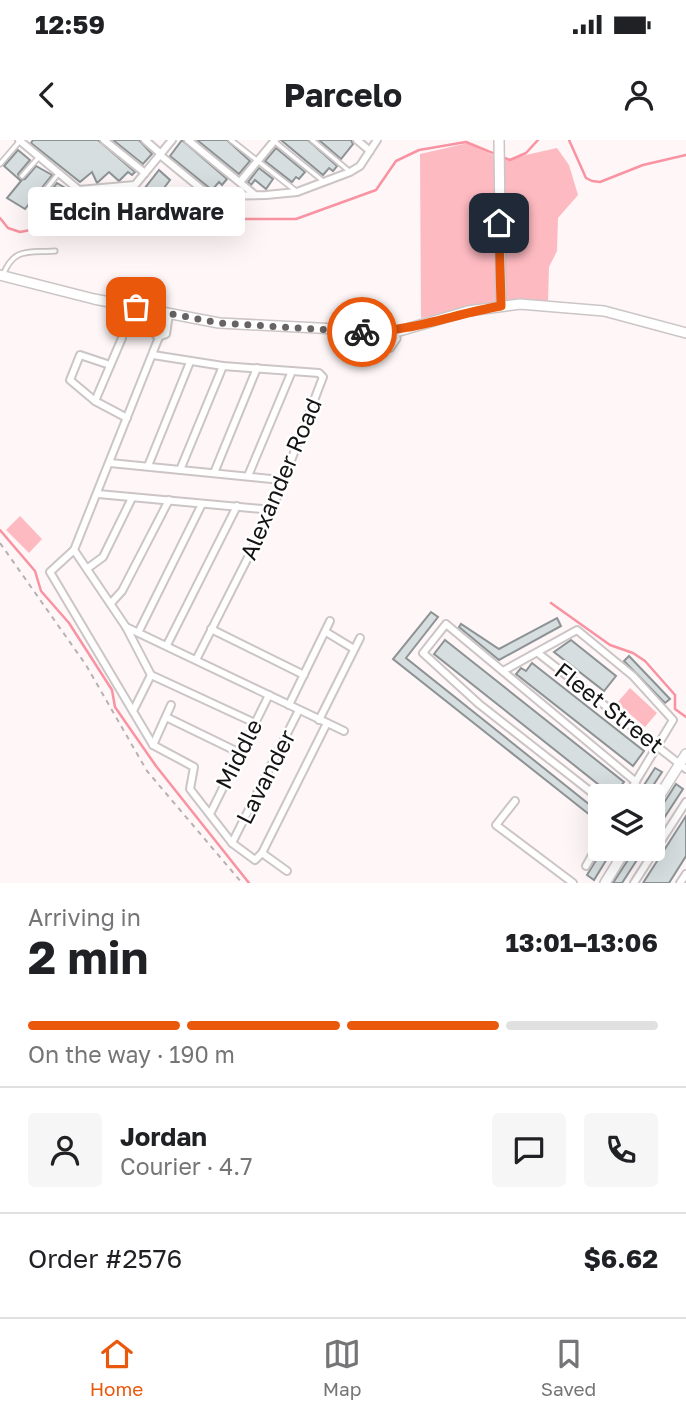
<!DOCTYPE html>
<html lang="en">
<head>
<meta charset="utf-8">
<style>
	:root { --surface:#fff; --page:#f6f6f6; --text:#202124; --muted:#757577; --line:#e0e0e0; --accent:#ea580c }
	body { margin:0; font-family:"Golos Text",sans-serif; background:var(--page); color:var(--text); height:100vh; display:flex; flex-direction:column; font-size:26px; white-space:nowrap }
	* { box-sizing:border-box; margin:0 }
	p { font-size:23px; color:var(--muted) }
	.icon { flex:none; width:38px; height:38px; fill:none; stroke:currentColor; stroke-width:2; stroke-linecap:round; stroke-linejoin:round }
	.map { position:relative; height:743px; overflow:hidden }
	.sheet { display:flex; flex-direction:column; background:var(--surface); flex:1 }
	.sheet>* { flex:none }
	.buttons { position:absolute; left:588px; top:644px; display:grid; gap:14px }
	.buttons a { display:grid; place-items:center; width:77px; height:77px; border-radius:7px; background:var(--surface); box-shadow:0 7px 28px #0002; font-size:35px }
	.pin { position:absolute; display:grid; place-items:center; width:60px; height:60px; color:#fff; margin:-30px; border-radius:14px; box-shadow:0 4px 10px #0006 }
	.courier { position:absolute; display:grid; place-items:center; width:70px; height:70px; margin:-35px; border:5px solid #ea580c; border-radius:50%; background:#fff; color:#222; box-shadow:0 2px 9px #0007 }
	.bubble { position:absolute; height:49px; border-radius:7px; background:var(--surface); box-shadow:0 7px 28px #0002; font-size:23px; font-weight:700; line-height:49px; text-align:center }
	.head em { font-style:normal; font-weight:700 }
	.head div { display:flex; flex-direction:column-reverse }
	.head { display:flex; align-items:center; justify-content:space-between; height:119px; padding:0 28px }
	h1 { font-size:46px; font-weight:700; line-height:52px }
	.bar { display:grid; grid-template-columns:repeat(4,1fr); gap:10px 7px; align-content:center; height:84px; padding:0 28px }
	.bar i { height:9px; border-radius:5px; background:var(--line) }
	.bar .current { background:var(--accent) }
	.bar p { grid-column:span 4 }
	.line { display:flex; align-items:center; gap:18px; padding:0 28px; border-top:2px solid var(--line) }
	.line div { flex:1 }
	.round { display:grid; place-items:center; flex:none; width:74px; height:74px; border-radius:7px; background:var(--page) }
	.status { display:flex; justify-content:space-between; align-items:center; height:49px; padding:0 35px; background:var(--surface); direction:ltr }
	.status svg { height:19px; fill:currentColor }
	header { display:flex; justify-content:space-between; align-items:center; height:91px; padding:0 28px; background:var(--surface); font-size:32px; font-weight:700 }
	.tabs { display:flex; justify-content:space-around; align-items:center; height:98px; border-top:2px solid var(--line); background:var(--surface); font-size:19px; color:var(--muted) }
	.tabs a { display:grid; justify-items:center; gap:4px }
	.tabs .current { color:var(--accent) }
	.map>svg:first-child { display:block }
	.green { fill:#febac1 }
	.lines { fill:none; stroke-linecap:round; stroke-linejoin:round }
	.stream { stroke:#f993a1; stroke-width:2.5 }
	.building { fill:#d7dee0; stroke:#8d9395; stroke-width:2 }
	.lane-casing { stroke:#ccc5c6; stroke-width:7 }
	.street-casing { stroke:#ccc5c6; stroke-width:10 }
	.secondary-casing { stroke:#ccc5c6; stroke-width:12 }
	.path { stroke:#b7b1b1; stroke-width:2; stroke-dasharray:5 5; stroke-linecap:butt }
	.lane { stroke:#fff; stroke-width:3.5 }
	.street { stroke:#fff; stroke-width:6 }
	.secondary { stroke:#fff; stroke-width:9 }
	.done { stroke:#676263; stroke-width:7; stroke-dasharray:0 12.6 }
	.route { stroke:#ea580c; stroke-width:9 }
	.labels { text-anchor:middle; stroke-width:5; stroke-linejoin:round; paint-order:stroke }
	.street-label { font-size:23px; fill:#151313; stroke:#fff }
</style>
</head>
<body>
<div class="status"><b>12:59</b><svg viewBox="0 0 49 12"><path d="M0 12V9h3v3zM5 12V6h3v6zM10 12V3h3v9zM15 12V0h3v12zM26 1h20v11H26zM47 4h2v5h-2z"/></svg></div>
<header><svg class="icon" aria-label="back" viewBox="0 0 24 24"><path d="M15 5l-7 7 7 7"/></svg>Parcelo<svg class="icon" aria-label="person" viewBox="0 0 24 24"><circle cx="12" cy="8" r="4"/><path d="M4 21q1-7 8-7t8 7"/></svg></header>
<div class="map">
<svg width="686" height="743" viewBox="0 0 686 743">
	<rect width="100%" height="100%" fill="#fef6f7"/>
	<g class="green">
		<polygon points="468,3 503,20 557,8 569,25 578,55 558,78 557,111 549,127 548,163 473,167 421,178 420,14"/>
		<polygon points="20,376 42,399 29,413 6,390"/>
		<polygon points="630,548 657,573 645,587 617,563"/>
	</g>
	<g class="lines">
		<g class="stream">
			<polyline points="569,0 586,38 592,41 600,42 643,25 686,15"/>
			<polyline points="0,78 8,88 20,92 61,84 79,90 99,88 171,73 224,79 296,79 376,50 396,21 419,10 466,2 510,20 526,13 538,0"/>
			<polyline points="0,390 35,431 41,451 69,483 112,550 115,567 156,626 249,743"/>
			<polyline points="551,463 610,505 633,513 645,521 675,555 675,569 686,577"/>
		</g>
	</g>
	<g class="building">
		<polygon points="33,0 98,0 135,32 132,35 128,32 119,41 109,32 97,43 92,32 80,42 31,3"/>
		<polygon points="113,0 139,0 152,14 143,24"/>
		<polygon points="182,0 227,39 222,45 219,42 212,50 170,16"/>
		<polygon points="197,0 227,0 250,21 239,34"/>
		<polygon points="281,0 308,0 337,26 333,31 329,28 323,35"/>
		<polygon points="319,0 351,0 353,4 341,19"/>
		<polygon points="276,8 305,32 299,39 296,37 292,42 265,21"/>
		<polygon points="18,10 30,20 18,34 20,40 25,39 36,26 52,35 25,69 7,58 21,41 4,26"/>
		<polygon points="259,28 273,39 266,49 255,40 251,45 248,42"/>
		<polygon points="159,30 170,40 152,64 145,64 137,58"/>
		<polygon points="57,43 72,52 62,63 47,55"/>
		<polygon points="126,51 127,68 84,70 84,55"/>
		<polygon points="431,472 438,477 406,518 600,673 600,683 393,519"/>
		<polygon points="557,478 561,486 499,520 459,487 461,484 499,509"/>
		<polygon points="445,500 624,642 613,656 434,514"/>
		<polygon points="571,500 616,536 604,551 554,512"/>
		<polygon points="629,516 670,559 665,563 624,521"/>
		<polygon points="532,523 644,611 633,626 516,534 521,528 526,531"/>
		<polygon points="655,628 662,632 646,656 637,656"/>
		<polygon points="676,644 683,649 653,695 653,680"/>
		<polygon points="686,676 686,716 669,743 643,743"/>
		<polygon points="603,709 613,709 594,740 587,735"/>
		<polygon points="635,709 644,709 622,743 613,743"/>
	</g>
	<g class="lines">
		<g class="lane-casing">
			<g id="lane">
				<polyline points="231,0 296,51"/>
				<polyline points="312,0 349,31"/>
				<polyline points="274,1 323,41"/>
				<polyline points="0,24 19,2"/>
				<polyline points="22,36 39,17"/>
				<polyline points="38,59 59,33"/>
				<polyline points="65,67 79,50"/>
				<path d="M3,135C14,107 28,113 55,111"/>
				<polyline points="391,209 398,199 397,194"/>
			</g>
		</g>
		<g class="street-casing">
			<g id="street">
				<polyline points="19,0 79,50 135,45 172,0"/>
				<polyline points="104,0 145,33"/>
				<polyline points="145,0 161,14"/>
				<polyline points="188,0 255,55"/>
				<polyline points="357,0 370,11"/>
				<polyline points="160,15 210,56 266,55 297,52 350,32 360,26 377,0"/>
				<polyline points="240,42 275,0"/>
				<polyline points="157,171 153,192 158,197 166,194 169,174"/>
				<polyline points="159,197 74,410 50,432 153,605 194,627 190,649 232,703 255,720 262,713 327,583"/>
				<polyline points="153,215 223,226 319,233 323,237 272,370 196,520"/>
				<polyline points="110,225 80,215 70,240 95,261 127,278"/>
				<polyline points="95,261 122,198"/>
				<polyline points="110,323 281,340"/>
				<polyline points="148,326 190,222"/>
				<polyline points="180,330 223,226"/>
				<polyline points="214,333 257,228"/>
				<polyline points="248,336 292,231"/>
				<polyline points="98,354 272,370"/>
				<polyline points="74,410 126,487 151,535 255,583"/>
				<polyline points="88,428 103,417 132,358"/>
				<polyline points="111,463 122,451 169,360"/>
				<polyline points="126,487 344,591"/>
				<polyline points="211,489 304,535"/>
				<polyline points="139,491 202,364"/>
				<polyline points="326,492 354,509"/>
				<polyline points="167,505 237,366"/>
				<polyline points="538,513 686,629"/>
				<polyline points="503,531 577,490 633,536 673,580 627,656"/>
				<polyline points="289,565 330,481"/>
				<polyline points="133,571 151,535"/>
				<polyline points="166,577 240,613"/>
				<polyline points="319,580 360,498"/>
				<polyline points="153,605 171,565"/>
				<polyline points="600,659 479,564 423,513 446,484 636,642"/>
				<polyline points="515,661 496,685 573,743"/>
				<polyline points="210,674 269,555"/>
				<polyline points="232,703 299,570"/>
				<polyline points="262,713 287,731"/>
				<polyline points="586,726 600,701"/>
				<polyline points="634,743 686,662"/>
				<polyline points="680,743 686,734"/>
			</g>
		</g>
		<g class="secondary-casing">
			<g id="secondary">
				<polyline points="499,0 501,166"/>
				<polyline points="0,135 94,159 219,183 396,192 468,171 520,164 604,171 686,193"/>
				<polyline points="653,666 686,614"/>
				<polyline points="605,743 626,709"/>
			</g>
		</g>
		<polyline class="path" points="0,403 86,525 147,631 242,743"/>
		<use href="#lane" class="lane"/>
		<use href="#street" class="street"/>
		<use href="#secondary" class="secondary"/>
	</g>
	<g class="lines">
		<polyline class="done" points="136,167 219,183 362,192"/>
		<path class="route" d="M362,192C410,192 454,174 501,166L499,83"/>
	</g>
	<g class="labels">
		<g class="street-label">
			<text transform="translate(281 339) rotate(-67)" y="8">Alexander Road</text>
			<text transform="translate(609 568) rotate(38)" y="8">Fleet Street</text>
			<text transform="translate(239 614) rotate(-63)" y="8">Middle</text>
			<text transform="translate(266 637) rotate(-63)" y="8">Lavander</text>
		</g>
	</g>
</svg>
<div class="buttons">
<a><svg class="icon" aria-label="layers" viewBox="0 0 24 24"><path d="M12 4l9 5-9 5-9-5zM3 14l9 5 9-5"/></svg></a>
</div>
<div class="pin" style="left:136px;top:167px;background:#ea580c"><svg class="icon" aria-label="bag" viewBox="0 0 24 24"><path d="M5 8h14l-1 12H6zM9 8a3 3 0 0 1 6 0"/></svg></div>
<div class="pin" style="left:499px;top:83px;background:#1f2937"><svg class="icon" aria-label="home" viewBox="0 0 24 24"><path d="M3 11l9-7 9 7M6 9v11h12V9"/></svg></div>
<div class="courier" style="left:362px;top:192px"><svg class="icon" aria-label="bike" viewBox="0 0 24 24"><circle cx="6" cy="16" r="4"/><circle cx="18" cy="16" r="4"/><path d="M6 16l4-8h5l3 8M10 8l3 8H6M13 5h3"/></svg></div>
<div class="bubble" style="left:28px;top:47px;width:217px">Edcin Hardware</div>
</div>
<section class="sheet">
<div class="head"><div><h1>2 min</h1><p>Arriving in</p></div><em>13:01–13:06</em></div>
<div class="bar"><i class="current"></i><i class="current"></i><i class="current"></i><i></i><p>On the way · 190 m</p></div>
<div class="line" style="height:126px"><a class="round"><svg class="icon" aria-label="person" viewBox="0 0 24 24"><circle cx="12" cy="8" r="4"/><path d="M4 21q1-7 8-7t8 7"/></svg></a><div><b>Jordan</b><p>Courier · 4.7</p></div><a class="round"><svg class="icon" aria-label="chat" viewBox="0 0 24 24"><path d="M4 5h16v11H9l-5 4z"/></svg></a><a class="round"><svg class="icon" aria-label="phone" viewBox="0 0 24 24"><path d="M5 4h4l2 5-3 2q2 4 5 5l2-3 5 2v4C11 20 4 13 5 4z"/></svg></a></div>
<div class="line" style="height:91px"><div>Order #2576</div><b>$6.62</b></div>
</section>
<nav class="tabs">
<a class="current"><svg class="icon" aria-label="home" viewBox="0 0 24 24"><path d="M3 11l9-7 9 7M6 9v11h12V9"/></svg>Home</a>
<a><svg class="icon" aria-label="map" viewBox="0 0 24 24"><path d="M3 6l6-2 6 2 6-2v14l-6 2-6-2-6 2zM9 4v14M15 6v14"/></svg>Map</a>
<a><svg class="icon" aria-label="saved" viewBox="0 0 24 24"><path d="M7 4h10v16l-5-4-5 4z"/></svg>Saved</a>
</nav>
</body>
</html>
